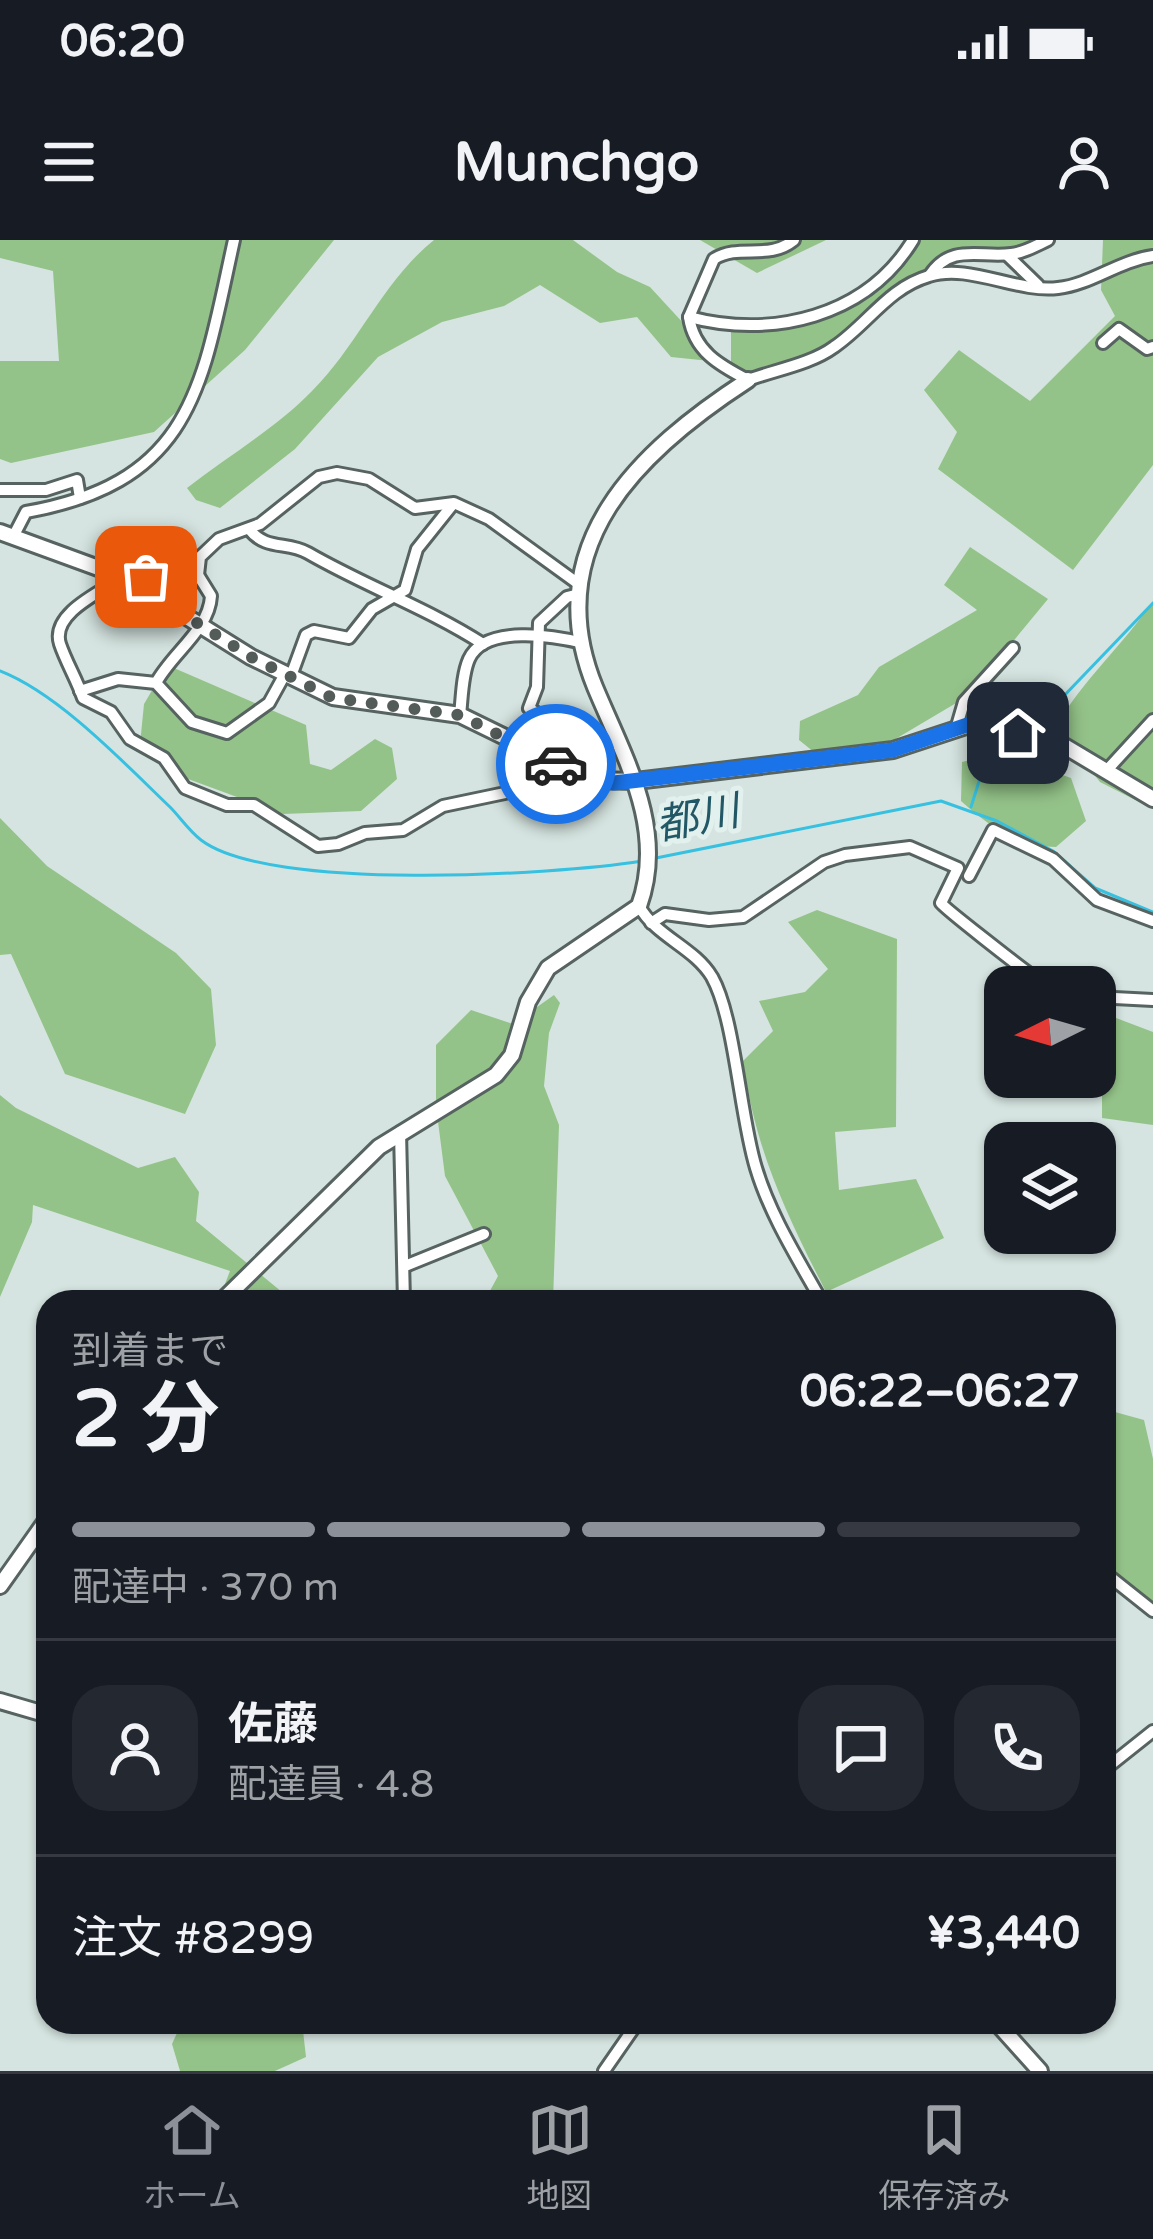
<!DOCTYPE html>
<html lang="ja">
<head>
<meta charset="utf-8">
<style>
	:root { --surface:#171b24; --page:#242831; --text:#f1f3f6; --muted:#9ea1a6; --line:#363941; --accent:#8c9099 }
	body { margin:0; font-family:"Varela Round","Noto Sans JP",sans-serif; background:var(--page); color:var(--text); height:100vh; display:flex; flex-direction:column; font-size:45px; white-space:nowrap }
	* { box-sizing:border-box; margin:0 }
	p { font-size:39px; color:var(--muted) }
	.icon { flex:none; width:66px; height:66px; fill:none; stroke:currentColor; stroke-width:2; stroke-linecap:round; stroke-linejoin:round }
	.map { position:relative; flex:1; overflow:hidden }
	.side { position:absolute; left:36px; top:1050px; width:1080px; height:744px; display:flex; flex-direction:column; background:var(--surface); border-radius:36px; box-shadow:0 3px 9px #0004 }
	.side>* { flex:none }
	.needle { width:78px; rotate:265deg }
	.fabs { position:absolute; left:984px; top:726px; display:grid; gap:24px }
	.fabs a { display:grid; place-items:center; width:132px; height:132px; border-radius:24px; background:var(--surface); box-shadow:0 3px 9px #0004; font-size:60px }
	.pin { position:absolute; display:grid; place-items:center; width:102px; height:102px; color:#fff; margin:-51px; border-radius:24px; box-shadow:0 6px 18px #0006 }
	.courier { position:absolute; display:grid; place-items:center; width:120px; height:120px; margin:-60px; border:9px solid #1a73e8; border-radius:50%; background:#fff; color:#222; box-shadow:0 3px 15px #0007 }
	.headline em { font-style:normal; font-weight:700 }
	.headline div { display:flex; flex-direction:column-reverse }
	.headline { display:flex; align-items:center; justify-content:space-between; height:204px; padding:0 36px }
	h1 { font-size:78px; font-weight:700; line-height:90px }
	.bar { display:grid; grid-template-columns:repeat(4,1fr); gap:18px 12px; align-content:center; height:144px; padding:0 36px }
	.bar i { height:15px; border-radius:9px; background:var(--line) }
	.bar .active { background:var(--accent) }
	.bar p { grid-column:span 4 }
	.line { display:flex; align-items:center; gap:30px; padding:0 36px; border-top:3px solid var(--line) }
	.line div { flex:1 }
	.round { display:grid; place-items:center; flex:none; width:126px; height:126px; border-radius:36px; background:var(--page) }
	.status { display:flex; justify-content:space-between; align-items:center; height:84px; padding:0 60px; background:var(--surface); direction:ltr }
	.status svg { height:33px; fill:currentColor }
	header { display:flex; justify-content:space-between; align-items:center; height:156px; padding:0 36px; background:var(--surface); font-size:54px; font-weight:700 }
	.tab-bar { display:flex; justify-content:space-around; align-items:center; height:168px; border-top:3px solid var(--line); background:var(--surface); font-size:33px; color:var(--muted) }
	.tab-bar a { display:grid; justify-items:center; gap:6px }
	.tab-bar .active { color:var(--accent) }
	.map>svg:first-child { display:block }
	.green { fill:#94c389 }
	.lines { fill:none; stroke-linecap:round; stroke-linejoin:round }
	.stream { stroke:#37c0e0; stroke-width:3 }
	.street-casing { stroke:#566360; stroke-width:16 }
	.secondary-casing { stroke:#566360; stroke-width:20 }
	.street { stroke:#fff; stroke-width:10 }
	.secondary { stroke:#fff; stroke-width:14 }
	.done { stroke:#545c5a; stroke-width:12; stroke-dasharray:0 21.6 }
	.route { stroke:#1a73e8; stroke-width:15 }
	.labels { text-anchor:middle; stroke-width:10; stroke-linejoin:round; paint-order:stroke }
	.water-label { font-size:42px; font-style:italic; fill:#225865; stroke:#e2f1ed }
</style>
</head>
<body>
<div class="status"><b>06:20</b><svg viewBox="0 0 49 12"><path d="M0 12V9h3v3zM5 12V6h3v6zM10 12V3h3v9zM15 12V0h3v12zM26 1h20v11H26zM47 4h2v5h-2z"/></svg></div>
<header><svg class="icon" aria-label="menu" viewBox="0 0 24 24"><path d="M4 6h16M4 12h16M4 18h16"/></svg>Munchgo<svg class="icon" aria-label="person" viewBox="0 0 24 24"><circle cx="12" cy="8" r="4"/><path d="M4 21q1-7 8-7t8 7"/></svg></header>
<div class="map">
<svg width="1153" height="1831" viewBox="0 0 1153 1831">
	<rect width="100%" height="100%" fill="#d5e4e0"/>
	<g class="green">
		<polygon points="0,0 334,0 245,110 154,192 11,223 0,219 0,121 59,121 53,31 0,18"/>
		<path d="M434,0H573L617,32L650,47L685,85L710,121L671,117L637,77L600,83L540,45L504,66L442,82L378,117L295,209L220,268L196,260L187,248C227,217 276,188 312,151C359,104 382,42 434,0Z"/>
		<polygon points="700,0 826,0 757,33"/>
		<path d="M916,0H1042L1004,12L964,10L831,108L752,134L731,128V91C813,87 868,70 916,0Z"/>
		<polygon points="1103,0 1153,0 1153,225 1073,330 938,229 957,192 924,150 959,110 1030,161 1115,76 1101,50"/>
		<polygon points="970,307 1048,359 968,456 882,507 820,517 799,500 800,481 858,455 879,427 977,370 944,345"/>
		<path d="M1153,361V569L1100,542L1056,486C1083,440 1123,405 1153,361Z"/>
		<polygon points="167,425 306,485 310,524 331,530 375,499 392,508 397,539 361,571 283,574 180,536 140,504 144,464"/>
		<path d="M1000,513L1071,538L1086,581L1056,607C1019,606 988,586 961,561L962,522Z"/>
		<polygon points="0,578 47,626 176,713 211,749 216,805 185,874 65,834 11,714 0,715"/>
		<path d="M817,670L897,699L896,887L835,892L839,950L916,939L944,998L826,1052C785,971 756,912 743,821L773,791L759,761L805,752L828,729L788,682Z"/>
		<polygon points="554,755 560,763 549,793 544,846 559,885 553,1062 484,1062 498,1036 445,936 436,866 436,805 471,770 513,784"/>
		<polygon points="1095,770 1153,792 1153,885 1102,878 1102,802 1095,798"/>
		<polygon points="0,855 16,868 138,928 175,917 199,952 196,981 294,1062 218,1062 230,1031 33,965 32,982 0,1057"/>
		<polygon points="1104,1169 1144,1180 1153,1219 1153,1367 1104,1347"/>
		<polygon points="182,1782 302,1782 306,1817 275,1831 180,1831 172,1804"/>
	</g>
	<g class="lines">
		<g class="stream">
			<path d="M0,431C59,454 124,523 170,567C180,577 189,591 201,600C269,652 555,635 642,621"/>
			<polyline points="1025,489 1035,486 1153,363"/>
			<polyline points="971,567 990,506 1005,498"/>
			<polyline points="651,619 941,561 997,581 1053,611 1095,648 1153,672"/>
		</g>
		<g class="street-casing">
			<g id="street">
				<path d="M794,0C768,21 740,3 714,19L689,77C694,111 719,125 748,140C775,130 811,124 834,107C868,84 888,48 929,36C969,23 1016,53 1058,48C1092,44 1118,21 1153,16"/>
				<polyline points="1007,15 1038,45"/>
				<path d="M930,35C951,3 980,18 1011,14C1024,13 1037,5 1048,0"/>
				<path d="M689,77C772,99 866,77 913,0"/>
				<polyline points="1103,103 1119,89 1147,109 1153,107"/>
				<polyline points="0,250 46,250 77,240 80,258"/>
				<path d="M249,289C266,311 287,301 308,313C365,346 427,368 483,404"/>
				<path d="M13,297L26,272C195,242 202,144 234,0"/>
				<polyline points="198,335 200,317 219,299 260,284 319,237 337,233 369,239 415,268 454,263 489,279 580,345"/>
				<path d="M123,337C103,351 50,373 60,404C66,422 77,440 83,458L111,472L130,499L164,518L185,548L227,565H254L318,606L338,604L365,593L403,590L443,566L505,553L529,510"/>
				<path d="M135,344C157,329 173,328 198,335L211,356C209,390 172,413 156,443"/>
				<polyline points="291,436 306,395 314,391 349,398 372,369 405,350 417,309 453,264"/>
				<polyline points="80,451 118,439 156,443 192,482 227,493 269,463 285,434"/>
				<path d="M460,475C462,458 462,435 469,419C485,384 555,396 583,403"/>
				<polyline points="957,486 964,462 1013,408"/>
				<polyline points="537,515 541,476 529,468 537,447 539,383 567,357 579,354"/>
				<polyline points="1107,530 1153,480"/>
				<polyline points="969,636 993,590 1053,619 1097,660 1153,681"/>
				<path d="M639,666C656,697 694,707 712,737C735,778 740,877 756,928C770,975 798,1019 822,1062"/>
				<path d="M651,683L665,674L709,680L743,677L824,622L845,615L910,607L958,628L941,663C944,668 1020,727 1030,734C1040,740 1054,743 1066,747"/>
				<polyline points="1095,757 1153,760"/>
				<polyline points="400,892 404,1062"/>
				<polyline points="405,1026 484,994"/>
				<polyline points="1104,1332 1153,1371"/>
				<polyline points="1104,1530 1153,1491"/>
				<polyline points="604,1831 638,1782"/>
			</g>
		</g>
		<g class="secondary-casing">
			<g id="secondary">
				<polyline points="0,292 123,337 251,417 333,457 460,475 593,540 636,541 893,510 969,485 1061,504 1153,559"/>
				<path d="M221,1062L379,907L496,835L512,815L528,762L548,728L639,666C667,589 624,517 595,447C537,305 640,210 748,140"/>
				<polyline points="0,1346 48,1278"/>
				<polyline points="0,1461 48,1475"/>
				<polyline points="996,1782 1040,1831"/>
			</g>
		</g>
		<use href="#street" class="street"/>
		<use href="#secondary" class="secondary"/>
	</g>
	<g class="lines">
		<polyline class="done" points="146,337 135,344 251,417 333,458 460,475 556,524"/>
		<polyline class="route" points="556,524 593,540 614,543 893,510 970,484 1018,493"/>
	</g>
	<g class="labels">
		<g class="water-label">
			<text transform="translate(697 577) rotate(-11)" y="15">都川</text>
		</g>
	</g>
</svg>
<div class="fabs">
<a><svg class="needle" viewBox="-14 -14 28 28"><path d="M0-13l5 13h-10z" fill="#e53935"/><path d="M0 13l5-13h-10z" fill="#9ea1a6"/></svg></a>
<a><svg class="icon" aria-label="layers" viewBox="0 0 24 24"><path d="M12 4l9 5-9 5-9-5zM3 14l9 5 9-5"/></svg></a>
</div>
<div class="pin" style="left:146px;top:337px;background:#ea580c"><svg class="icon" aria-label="bag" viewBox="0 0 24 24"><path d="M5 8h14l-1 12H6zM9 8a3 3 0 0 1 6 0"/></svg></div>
<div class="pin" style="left:1018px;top:493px;background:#1f2937"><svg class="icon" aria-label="home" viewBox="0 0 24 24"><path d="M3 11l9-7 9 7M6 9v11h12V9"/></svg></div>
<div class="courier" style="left:556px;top:524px"><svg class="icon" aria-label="car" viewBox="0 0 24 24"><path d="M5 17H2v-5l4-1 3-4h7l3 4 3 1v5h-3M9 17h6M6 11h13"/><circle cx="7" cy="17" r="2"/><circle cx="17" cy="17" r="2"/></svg></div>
<section class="side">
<div class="headline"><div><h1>2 分</h1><p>到着まで</p></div><em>06:22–06:27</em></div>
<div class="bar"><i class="active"></i><i class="active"></i><i class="active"></i><i></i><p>配達中 · 370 m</p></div>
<div class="line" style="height:216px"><a class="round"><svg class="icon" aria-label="person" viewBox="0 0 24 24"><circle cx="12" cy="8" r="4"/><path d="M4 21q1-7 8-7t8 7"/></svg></a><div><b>佐藤</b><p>配達員 · 4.8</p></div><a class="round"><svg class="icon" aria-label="chat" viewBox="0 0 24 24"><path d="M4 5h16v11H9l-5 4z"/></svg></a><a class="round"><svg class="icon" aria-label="phone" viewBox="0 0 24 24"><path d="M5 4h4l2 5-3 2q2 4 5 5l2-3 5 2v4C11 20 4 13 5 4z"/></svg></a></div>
<div class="line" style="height:156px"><div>注文 #8299</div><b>¥3,440</b></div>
</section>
</div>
<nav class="tab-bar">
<a class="active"><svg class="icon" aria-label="home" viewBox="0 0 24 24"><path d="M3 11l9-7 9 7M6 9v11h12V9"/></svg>ホーム</a>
<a><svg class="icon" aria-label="map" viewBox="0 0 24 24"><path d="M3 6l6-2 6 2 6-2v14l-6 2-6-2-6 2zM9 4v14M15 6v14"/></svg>地図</a>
<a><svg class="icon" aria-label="saved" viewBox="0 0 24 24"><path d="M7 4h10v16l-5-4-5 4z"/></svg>保存済み</a>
</nav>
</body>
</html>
